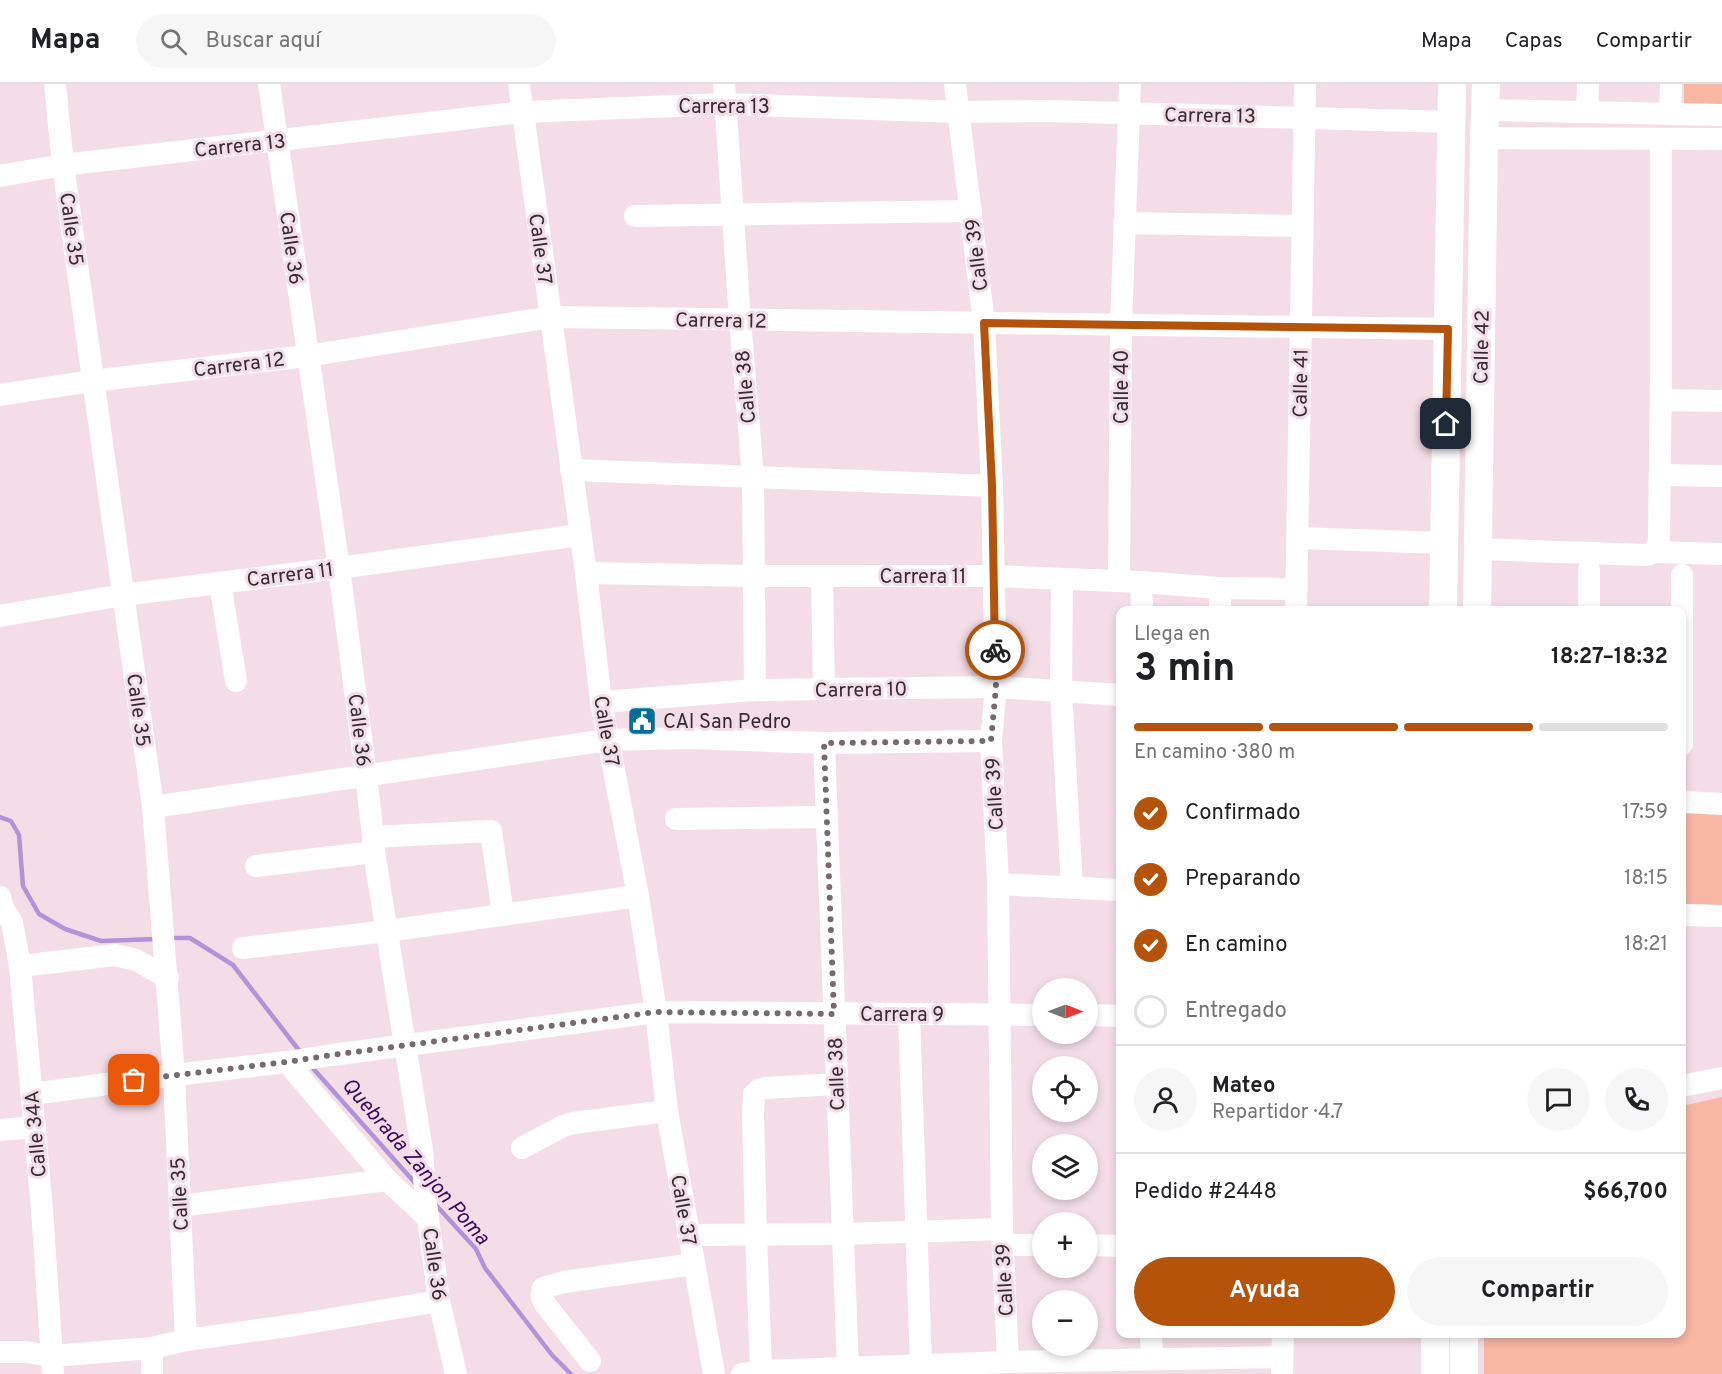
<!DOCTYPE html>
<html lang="es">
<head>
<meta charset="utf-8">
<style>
	:root { --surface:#fff; --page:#f6f6f6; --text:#202124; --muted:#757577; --line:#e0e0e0; --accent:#b45309 }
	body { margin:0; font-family:Overpass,sans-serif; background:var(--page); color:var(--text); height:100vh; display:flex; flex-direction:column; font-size:22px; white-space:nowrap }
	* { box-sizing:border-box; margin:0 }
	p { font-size:20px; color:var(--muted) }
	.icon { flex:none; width:33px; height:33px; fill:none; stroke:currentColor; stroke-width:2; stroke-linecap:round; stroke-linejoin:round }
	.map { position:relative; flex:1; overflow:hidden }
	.drawer { position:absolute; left:1116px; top:522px; width:570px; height:732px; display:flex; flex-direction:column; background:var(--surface); border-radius:12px; box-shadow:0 3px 9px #0003 }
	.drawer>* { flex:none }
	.needle { width:39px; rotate:90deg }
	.fabs { position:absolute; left:1032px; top:894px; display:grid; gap:12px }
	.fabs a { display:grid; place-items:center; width:66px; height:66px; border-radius:50%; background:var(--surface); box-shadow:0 3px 9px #0003; font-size:30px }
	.pin { position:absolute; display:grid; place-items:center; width:51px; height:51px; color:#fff; margin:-26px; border-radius:12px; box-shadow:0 3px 9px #0006 }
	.courier { position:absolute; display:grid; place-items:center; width:60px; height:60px; margin:-30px; border:4px solid #b45309; border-radius:50%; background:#fff; color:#222; box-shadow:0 2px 8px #0007 }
	.summary em { font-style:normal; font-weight:700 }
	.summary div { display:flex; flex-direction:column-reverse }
	.summary { display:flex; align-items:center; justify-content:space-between; height:102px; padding:0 18px }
	h1 { font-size:39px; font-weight:700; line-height:45px }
	.bar { display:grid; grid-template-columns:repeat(4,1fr); gap:9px 6px; align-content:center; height:72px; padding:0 18px }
	.bar i { height:8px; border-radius:4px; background:var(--line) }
	.bar .active { background:var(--accent) }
	.bar p { grid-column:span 4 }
	.line { display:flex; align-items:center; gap:15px; padding:0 18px; border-top:2px solid var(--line) }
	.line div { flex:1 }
	.round { display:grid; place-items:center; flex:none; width:63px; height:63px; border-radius:32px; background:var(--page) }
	ol { padding:0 18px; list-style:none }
	li { display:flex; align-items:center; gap:18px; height:66px }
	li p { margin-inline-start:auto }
	li .icon { padding:6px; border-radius:50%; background:var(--accent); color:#fff; stroke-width:4 }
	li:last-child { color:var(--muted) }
	li i { width:33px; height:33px; border:3px solid var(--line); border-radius:50% }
	.cta { display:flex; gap:12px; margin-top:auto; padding:12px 18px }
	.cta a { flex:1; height:69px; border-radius:36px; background:var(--accent); color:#fff; font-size:24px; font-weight:700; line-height:69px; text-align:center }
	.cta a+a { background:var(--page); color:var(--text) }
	header { display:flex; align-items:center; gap:36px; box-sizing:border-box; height:84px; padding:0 30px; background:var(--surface); border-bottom:2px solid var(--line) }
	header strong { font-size:28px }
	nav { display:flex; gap:33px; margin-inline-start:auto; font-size:21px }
	.search { width:420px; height:54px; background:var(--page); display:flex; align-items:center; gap:15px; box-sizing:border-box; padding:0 21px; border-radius:33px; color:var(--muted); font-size:22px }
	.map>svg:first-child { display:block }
	.green { fill:#f7b7a3 }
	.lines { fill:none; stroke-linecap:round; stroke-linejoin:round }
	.stream { stroke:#b292d8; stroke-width:4.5 }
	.minor { stroke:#fff; stroke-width:22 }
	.major { stroke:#fff; stroke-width:28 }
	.done { stroke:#776a6f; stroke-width:6; stroke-dasharray:0 10.8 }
	.route { stroke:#b45309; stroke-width:8 }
	.labels { text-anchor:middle; stroke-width:6; stroke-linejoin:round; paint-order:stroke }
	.street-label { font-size:20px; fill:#342c2f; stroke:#f4dde7 }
	.poi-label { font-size:20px; fill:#342c2f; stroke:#f4dde7; text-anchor:start }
	.water-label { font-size:21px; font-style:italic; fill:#3a0a5e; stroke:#f4dde7 }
</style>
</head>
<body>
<header>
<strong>Mapa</strong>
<div class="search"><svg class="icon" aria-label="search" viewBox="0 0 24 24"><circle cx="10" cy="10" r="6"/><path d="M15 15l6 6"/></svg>Buscar aquí</div>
<nav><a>Mapa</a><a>Capas</a><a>Compartir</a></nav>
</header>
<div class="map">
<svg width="1722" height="1290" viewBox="0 0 1722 1290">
	<rect width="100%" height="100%" fill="#f4dde7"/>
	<g class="green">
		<polygon points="1684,0 1722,0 1722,23 1684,22"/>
		<polygon points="1682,726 1722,727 1722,821 1682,820"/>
		<polygon points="1722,1013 1722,1290 1484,1290 1484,1250 1682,1250 1682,1022"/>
	</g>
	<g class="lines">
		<g class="stream">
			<polyline points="0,733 11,737 19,751 23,802 39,830 65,845 101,857 157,855"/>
			<polyline points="169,854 190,854 233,881 301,969"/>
			<polyline points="310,981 416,1100"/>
			<polyline points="434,1119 476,1165 485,1184 552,1271 571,1290"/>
		</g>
		<g class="minor">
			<polyline points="55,0 63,81 153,723 174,991 186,1256"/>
			<polyline points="269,0 339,484 366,691 373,753 374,768 422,1066 426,1119 439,1217 456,1290"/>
			<polyline points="519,0 586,489 601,618 638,812 656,928 667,1027 714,1290"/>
			<polyline points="724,0 740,236 753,393 755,606"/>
			<polyline points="955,0 984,239 992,402 996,603 991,657 998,800 1002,1145 1008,1278"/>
			<polyline points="1485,26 1722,31"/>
			<polyline points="1587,28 1588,0"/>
			<polyline points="1670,29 1671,0"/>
			<polyline points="1484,54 1722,55"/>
			<polyline points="0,92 63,81 523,28 725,20 959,28 1047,27 1451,38"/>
			<polyline points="635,132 971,127"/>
			<polyline points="1124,139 1302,142"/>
			<polyline points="0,311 92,297 307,272 551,233 1448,245"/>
			<polyline points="1661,316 1722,317"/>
			<polyline points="571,386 992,402"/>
			<polyline points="1660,391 1722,392"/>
			<polyline points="1297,454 1445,459"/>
			<path d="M1478,465L1645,471C1656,470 1658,463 1659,453L1661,282V55"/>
			<polyline points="1654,468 1722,470"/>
			<polyline points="586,489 754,492 993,492 1141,498 1220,504 1296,505"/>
			<polyline points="822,492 824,605"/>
			<polyline points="1062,496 1061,607 1072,804"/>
			<polyline points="1119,497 1121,241 1130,0"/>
			<polyline points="1141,498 1142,526"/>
			<polyline points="220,499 236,597"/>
			<polyline points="1220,504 1220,526"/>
			<polyline points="1296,526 1305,0"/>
			<polyline points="1589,526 1589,486"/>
			<polyline points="0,532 123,511 339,484 580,451"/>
			<polyline points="601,618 755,606 824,605 996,603 1120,611"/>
			<polyline points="824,659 848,1284"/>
			<polyline points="1682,660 1682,491"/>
			<polyline points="1682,718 1722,720"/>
			<polyline points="153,723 607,656 690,654 824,659 991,657"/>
			<polyline points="676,735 827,733"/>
			<polyline points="373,753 491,747 503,830"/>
			<polyline points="256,782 374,768"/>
			<polyline points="998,800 1120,806"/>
			<polyline points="0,813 3,824 12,839 20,882 42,1125 53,1290"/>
			<polyline points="1682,831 1722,832"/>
			<polyline points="243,864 387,847 638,812"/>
			<polyline points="20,882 115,871 136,876 168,894"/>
			<polyline points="909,930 921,1282"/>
			<polyline points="1088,931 1120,932"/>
			<polyline points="287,978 387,1096 428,1134"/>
			<polyline points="1682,1002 1722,994"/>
			<polyline points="32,1010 174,991 287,978 332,971 656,928 1042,931"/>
			<polyline points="0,1046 35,1043"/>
			<polyline points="522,1064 563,1042 573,1039 667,1027"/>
			<polyline points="180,1122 387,1096"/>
			<polyline points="688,1151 842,1150 1002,1145"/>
			<polyline points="1003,1161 1042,1161"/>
			<polyline points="1088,1161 1120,1162"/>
			<polyline points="1151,1250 1152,1275"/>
			<polyline points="0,1268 26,1268 52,1272 152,1264 186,1256 295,1241 439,1217"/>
			<path d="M590,1277L545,1220C542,1214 540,1211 543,1204L564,1198L694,1180"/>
			<polyline points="761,1287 756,1150 753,1031 754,1010 759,1006 765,1004 836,1000"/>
			<polyline points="152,1290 152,1264"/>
			<polyline points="742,1290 761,1287 1008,1278 1282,1273"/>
			<polyline points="1282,1290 1283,1250"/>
		</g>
		<g class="major">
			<polyline points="1443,526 1452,0"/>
			<polyline points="1477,526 1484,54 1486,0"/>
			<polyline points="1435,1290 1435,1250"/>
			<polyline points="1464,1290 1464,1250"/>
		</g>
	</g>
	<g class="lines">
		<polyline class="done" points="134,996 287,978 332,971 656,928 834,930 824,659 991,657 996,603 995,566"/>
		<polyline class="route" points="995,566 992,402 984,239 1448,245 1446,340"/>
	</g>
	<defs>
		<g id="civic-square" transform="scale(1.5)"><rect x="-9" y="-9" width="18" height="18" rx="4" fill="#00709b" stroke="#f4dde7"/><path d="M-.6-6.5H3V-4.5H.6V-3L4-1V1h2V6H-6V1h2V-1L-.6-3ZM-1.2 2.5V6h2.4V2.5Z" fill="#fff"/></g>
	</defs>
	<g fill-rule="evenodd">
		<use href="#civic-square" x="642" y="637"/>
	</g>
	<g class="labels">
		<g class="street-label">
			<text x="724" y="29">Carrera 13</text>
			<text transform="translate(1210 31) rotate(1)" y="7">Carrera 13</text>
			<text transform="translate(240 61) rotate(-6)" y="7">Carrera 13</text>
			<text transform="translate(72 145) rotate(82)" y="7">Calle 35</text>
			<text transform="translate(292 164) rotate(82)" y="7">Calle 36</text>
			<text transform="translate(541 165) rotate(82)" y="7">Calle 37</text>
			<text transform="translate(976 171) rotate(-97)" y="7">Calle 39</text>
			<text transform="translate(721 236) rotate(1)" y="7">Carrera 12</text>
			<text transform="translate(1481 263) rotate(-89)" y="7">Calle 42</text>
			<text transform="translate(239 280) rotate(-7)" y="7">Carrera 12</text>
			<text transform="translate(1300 299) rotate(-89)" y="7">Calle 41</text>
			<text transform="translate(745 303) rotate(-95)" y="7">Calle 38</text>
			<text transform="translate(1121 303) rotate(-90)" y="7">Calle 40</text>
			<text transform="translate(290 490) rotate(-7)" y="7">Carrera 11</text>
			<text x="923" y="499">Carrera 11</text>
			<text transform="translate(861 605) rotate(-1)" y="7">Carrera 10</text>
			<text transform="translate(139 626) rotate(82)" y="7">Calle 35</text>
			<text transform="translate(360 646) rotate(83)" y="7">Calle 36</text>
			<text transform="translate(607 647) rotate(80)" y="7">Calle 37</text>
			<text transform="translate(994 710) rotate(-93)" y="7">Calle 39</text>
			<text x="902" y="937">Carrera 9</text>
			<text transform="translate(836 990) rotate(-92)" y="7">Calle 38</text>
			<text transform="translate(35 1050) rotate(-95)" y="7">Calle 34A</text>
			<text transform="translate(179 1110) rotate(-93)" y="7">Calle 35</text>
			<text transform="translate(684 1126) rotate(80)" y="7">Calle 37</text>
			<text transform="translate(435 1180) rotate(82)" y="7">Calle 36</text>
			<text transform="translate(1004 1196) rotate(-93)" y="7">Calle 39</text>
		</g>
		<g class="poi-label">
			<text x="663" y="644">CAI San Pedro</text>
		</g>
		<g class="water-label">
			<text transform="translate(416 1077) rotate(49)" y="7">Quebrada Zanjon Poma</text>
		</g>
	</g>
</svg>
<div class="fabs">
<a><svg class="needle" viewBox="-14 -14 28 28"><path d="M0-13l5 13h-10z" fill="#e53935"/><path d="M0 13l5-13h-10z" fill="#757577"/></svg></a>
<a><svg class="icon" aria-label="locate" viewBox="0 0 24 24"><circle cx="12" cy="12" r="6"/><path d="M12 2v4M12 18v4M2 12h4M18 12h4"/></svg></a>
<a><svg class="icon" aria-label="layers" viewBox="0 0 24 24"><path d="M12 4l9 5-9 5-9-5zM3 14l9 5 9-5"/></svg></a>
<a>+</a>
<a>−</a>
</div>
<div class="pin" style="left:134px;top:996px;background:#ea580c"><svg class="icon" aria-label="bag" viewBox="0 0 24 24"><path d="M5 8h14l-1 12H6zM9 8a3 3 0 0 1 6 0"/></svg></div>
<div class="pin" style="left:1446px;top:340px;background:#1f2937"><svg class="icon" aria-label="home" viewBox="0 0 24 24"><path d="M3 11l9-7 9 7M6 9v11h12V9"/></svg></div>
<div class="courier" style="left:995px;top:566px"><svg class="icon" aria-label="bike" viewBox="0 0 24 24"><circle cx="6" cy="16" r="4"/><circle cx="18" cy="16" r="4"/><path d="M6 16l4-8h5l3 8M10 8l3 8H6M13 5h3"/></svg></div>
<section class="drawer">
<div class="summary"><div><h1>3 min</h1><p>Llega en</p></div><em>18:27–18:32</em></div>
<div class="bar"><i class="active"></i><i class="active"></i><i class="active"></i><i></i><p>En camino · 380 m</p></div>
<ol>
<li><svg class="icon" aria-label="check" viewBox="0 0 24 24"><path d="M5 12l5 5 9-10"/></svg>Confirmado<p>17:59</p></li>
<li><svg class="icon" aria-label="check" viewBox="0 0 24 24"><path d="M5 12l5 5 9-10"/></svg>Preparando<p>18:15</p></li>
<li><svg class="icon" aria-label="check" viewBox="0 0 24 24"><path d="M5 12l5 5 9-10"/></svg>En camino<p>18:21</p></li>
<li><i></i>Entregado</li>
</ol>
<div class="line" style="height:108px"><a class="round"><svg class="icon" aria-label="person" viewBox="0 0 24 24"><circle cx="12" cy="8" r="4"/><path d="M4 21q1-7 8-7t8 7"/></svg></a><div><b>Mateo</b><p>Repartidor · 4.7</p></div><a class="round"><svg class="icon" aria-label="chat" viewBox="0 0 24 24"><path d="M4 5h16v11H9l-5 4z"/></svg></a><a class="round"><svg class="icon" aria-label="phone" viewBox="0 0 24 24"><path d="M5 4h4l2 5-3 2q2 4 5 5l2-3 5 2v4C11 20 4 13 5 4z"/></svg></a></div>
<div class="line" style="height:78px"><div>Pedido #2448</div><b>$66,700</b></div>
<div class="cta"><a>Ayuda</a><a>Compartir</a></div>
</section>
</div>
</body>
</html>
